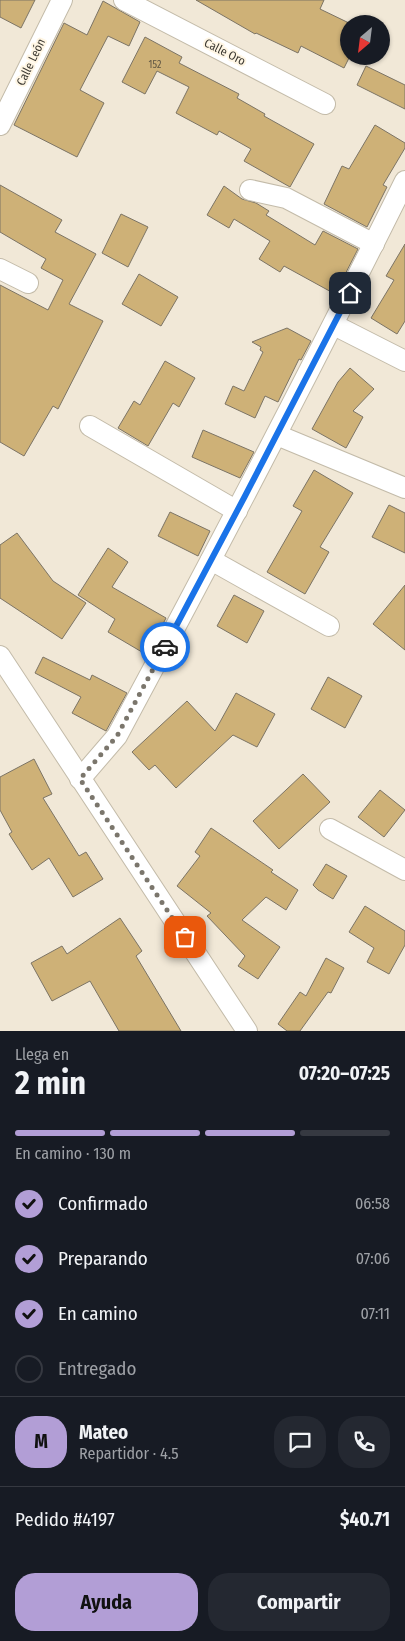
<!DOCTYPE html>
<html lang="es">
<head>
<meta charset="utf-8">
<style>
	:root { --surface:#171b24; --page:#242831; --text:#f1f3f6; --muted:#9ea1a6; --line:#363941; --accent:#b29ed6 }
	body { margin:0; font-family:"Fira Sans Condensed",sans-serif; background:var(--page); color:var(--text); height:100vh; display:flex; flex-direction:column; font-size:19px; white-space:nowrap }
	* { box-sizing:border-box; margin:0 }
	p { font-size:16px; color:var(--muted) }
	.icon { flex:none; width:28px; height:28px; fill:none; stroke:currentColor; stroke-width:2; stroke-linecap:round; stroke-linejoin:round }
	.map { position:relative; height:1031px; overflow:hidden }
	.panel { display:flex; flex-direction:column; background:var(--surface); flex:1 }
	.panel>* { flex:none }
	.needle { width:32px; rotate:208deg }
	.controls { position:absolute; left:340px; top:15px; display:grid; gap:10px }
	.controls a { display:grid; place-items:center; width:50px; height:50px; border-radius:50%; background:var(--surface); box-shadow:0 1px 4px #0004; font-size:25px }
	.pin { position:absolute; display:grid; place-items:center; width:42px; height:42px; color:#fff; margin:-21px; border-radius:10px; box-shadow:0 2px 8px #0006 }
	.courier { position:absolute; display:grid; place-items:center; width:50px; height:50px; margin:-25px; border:4px solid #1a73e8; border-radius:50%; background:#fff; color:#222; box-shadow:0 1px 6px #0007 }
	.head em { font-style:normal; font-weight:700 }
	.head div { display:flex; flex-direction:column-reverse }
	.head { display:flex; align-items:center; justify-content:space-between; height:85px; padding:0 15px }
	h1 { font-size:32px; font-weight:700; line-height:38px }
	.bar { display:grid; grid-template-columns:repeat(4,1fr); gap:8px 5px; align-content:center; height:60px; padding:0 15px }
	.bar i { height:6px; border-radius:4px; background:var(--line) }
	.bar .selected { background:var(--accent) }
	.bar p { grid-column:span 4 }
	.line { display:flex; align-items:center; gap:12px; padding:0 15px; border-top:1px solid var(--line) }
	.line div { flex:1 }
	.round { display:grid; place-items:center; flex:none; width:52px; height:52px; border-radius:20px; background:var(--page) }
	ol { padding:0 15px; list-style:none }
	li { display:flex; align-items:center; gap:15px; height:55px }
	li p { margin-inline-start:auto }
	li .icon { padding:5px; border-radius:50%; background:var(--accent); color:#111; stroke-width:4 }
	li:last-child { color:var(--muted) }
	li i { width:28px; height:28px; border:2px solid var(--line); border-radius:50% }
	.button { display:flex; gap:10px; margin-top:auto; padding:10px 15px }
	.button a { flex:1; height:58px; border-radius:20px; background:var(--accent); color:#111; font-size:20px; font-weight:700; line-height:58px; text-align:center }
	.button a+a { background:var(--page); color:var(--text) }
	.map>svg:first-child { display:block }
	.building { fill:#ceb177; stroke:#7c7465 }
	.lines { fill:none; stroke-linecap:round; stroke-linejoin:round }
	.street-casing { stroke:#c3bba9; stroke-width:22 }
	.street { stroke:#fff; stroke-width:20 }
	.done { stroke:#7b766c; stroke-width:5; stroke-dasharray:0 9 }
	.route { stroke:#1a73e8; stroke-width:6 }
	.labels { text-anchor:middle; stroke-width:4; stroke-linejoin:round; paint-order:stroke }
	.number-label { font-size:10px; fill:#605743 }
	.street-label { font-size:12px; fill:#3c3932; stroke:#fff6e4 }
</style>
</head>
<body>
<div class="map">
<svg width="405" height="1031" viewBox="0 0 405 1031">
	<rect width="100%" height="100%" fill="#f1e8d7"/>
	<g class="building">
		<polygon points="0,0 35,0 21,28 0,17"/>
		<polygon points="196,0 324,0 320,9 349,23 349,58 344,68 301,46 298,53 256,33 255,34"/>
		<polygon points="103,1 140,22 129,46 108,36 80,90 104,103 77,157 14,125 64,23 87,35"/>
		<polygon points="145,37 182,57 179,63 239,94 237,98 265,114 264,116 314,144 290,187 244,161 251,149 219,131 217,135 176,113 189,87 157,71 145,94 122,82"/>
		<polygon points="366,66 405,85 405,109 357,85"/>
		<polygon points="375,125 405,143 405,148 383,185 387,187 367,227 324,204 342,166 349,169"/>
		<polygon points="0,185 62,220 55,232 96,254 69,304 103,321 58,409 53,406 24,456 0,442 0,285 48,310 63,280 41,268 46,259 0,232"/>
		<polygon points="224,186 242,199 256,203 269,211 266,215 315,245 323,231 358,249 335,294 284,266 280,272 259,259 270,241 234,219 229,228 207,215"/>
		<polygon points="121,214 148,227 128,267 102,253"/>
		<polygon points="405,244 405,321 397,334 371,318 394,280 386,276"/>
		<polygon points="139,274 178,297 161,326 122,304"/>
		<polygon points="287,328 311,341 301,360 299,359 278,402 265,396 255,418 225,404 233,386 244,391 263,352 260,350 261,347 252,342"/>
		<polygon points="165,361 195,378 179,407 173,403 148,446 118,428 134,401 140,405"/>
		<polygon points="350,368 374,389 353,411 363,417 346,448 312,429 338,382"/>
		<polygon points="203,430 254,452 240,478 192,457"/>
		<polygon points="314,470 353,493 320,547 329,552 305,594 267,572 302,511 293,506"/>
		<polygon points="389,505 405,513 405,553 372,537"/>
		<polygon points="170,512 210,531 198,556 158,536"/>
		<polygon points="17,533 53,581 86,603 62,639 0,598 0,545"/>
		<polygon points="108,548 128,562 112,587 166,618 147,655 108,632 115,619 78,595"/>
		<polygon points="405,585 405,650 373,624"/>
		<polygon points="234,595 264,611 247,643 217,626"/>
		<polygon points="43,657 90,680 92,675 127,693 106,731 72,713 81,697 35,673"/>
		<polygon points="328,677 362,696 345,728 311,709"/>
		<polygon points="236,693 275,714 257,747 233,735 176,788 155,765 149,770 132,752 187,701 215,731"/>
		<polygon points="34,759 52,794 43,798 79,856 86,852 103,879 73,897 49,858 32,870 9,834 12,832 0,810 0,777"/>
		<polygon points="303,774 330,802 279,849 253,821"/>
		<polygon points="380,790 405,810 384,837 358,817"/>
		<polygon points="211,828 273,870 271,872 298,890 286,910 266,897 242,920 280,947 258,979 238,966 245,956 207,916 211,913 177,886 200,856 195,852"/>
		<polygon points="326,864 347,876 333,899 318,890 313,885"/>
		<polygon points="365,906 405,931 405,945 389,974 367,962 374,948 349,932"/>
		<polygon points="120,918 142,951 136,956 181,1031 119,1031 90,981 52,1001 31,963 62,946 67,954"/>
		<polygon points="326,958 344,968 331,993 328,992 300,1031 287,1031 278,1024 300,992 306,996"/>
	</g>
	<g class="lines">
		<g class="street-casing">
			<g id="street">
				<polyline points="124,0 325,104"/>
				<polyline points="0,125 62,0"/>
				<polyline points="250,190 286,198 374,244"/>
				<polyline points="0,269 28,283"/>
				<polyline points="334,325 405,361"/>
				<polyline points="90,426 237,511"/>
				<polyline points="277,435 405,488"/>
				<polyline points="211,560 329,626"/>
				<polyline points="0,656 247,1031"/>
				<path d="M80,779L117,736C216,552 312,368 405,181"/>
				<polyline points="330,829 405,870"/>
			</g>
		</g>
		<use href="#street" class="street"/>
	</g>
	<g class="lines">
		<polyline class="done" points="165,647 117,736 80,779 185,937"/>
		<polyline class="route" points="165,647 245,496 350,293"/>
	</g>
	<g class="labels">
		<g class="number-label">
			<text x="155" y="68">152</text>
		</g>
		<g class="street-label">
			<text transform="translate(225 52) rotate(27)" y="4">Calle Oro</text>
			<text transform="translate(31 62) rotate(-64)" y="4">Calle León</text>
		</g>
	</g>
</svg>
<div class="controls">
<a><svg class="needle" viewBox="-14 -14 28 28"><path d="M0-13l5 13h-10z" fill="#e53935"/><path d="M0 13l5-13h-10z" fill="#9ea1a6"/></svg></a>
</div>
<div class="pin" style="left:185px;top:937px;background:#ea580c"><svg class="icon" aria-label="bag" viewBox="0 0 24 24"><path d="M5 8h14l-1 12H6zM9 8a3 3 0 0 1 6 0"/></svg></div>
<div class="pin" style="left:350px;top:293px;background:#1f2937"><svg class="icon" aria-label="home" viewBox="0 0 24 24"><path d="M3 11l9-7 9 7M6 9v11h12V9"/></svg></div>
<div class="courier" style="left:165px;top:647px"><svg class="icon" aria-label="car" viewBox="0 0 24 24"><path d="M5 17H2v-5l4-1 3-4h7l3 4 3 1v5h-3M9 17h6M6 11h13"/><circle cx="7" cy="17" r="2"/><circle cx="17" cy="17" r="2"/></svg></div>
</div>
<section class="panel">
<div class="head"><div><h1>2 min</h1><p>Llega en</p></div><em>07:20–07:25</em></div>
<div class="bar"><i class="selected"></i><i class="selected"></i><i class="selected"></i><i></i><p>En camino · 130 m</p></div>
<ol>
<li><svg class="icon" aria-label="check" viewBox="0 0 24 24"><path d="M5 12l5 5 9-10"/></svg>Confirmado<p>06:58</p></li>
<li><svg class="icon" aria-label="check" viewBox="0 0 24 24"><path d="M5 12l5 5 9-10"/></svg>Preparando<p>07:06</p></li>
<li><svg class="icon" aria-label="check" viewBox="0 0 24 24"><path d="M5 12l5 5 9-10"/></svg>En camino<p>07:11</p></li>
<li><i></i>Entregado</li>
</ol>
<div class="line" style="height:90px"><b class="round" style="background:var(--accent);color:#111">M</b><div><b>Mateo</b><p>Repartidor · 4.5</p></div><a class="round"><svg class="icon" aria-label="chat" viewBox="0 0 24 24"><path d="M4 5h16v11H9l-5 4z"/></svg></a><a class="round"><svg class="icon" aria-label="phone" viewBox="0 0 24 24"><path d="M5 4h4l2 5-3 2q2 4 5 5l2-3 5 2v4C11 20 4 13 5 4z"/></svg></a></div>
<div class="line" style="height:65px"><div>Pedido #4197</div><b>$40.71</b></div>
<div class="button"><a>Ayuda</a><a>Compartir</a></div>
</section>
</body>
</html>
